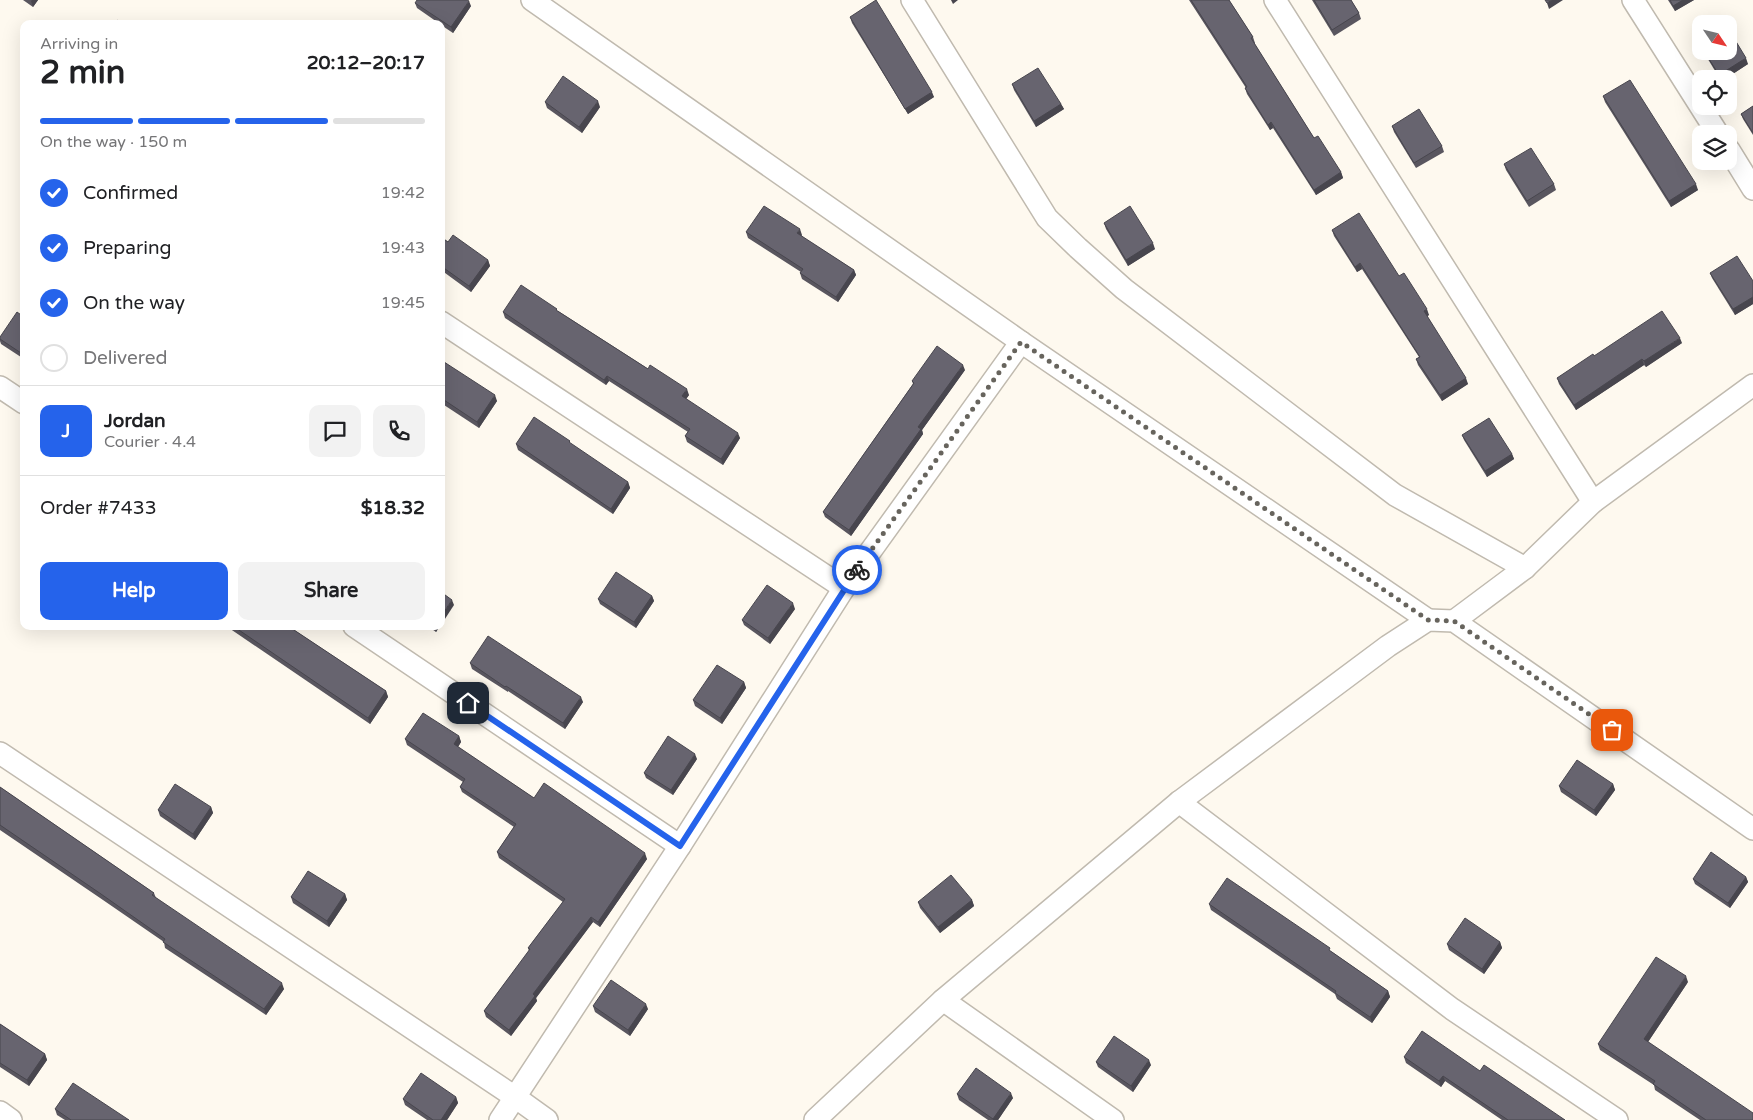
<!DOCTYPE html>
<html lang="en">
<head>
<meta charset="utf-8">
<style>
	:root { --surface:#fff; --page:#f2f2f2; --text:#202124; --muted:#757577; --line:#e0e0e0; --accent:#2563eb }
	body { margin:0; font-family:"Varela Round",sans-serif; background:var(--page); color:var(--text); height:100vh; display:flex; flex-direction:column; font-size:19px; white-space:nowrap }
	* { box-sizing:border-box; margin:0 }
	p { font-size:16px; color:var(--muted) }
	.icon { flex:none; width:28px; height:28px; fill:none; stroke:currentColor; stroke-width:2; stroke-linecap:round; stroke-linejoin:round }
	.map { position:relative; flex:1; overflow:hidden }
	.details { position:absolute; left:20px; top:20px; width:425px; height:610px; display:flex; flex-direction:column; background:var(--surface); border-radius:10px; box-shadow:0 5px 20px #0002 }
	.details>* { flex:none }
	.needle { width:32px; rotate:125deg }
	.tools { position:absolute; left:1692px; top:15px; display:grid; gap:10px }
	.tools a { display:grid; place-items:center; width:45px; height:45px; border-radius:10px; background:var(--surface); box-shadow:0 5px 20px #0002; font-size:25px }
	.pin { position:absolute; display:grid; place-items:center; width:42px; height:42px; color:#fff; margin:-21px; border-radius:10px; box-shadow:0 2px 8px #0006 }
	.courier { position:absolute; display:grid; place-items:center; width:50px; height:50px; margin:-25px; border:4px solid #2563eb; border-radius:50%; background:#fff; color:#222; box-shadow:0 1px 6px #0007 }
	.head em { font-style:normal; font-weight:800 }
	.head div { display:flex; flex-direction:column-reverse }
	.head { display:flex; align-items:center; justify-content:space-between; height:85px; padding:0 20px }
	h1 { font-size:32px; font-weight:800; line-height:38px }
	.bar { display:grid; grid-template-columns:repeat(4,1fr); gap:8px 5px; align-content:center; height:60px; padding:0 20px }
	.bar i { height:6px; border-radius:4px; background:var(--line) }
	.bar .current { background:var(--accent) }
	.bar p { grid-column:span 4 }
	.line { display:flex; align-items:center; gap:12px; padding:0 20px; border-top:1px solid var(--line) }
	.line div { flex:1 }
	.round { display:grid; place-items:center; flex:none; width:52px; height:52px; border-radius:10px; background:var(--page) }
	ol { padding:0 20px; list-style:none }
	li { display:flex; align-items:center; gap:15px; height:55px }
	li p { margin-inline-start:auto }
	li .icon { padding:5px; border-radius:50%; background:var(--accent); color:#fff; stroke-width:4 }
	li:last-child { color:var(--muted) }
	li i { width:28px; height:28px; border:2px solid var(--line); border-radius:50% }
	.cta { display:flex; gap:10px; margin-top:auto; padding:10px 20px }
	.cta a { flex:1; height:58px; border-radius:10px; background:var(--accent); color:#fff; font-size:20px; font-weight:800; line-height:58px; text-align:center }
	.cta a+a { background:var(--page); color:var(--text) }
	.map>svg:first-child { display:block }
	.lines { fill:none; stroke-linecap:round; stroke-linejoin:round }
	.street-casing { stroke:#c0baaf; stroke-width:24 }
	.street { stroke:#fff; stroke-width:21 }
	.wall { fill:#59565f }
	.shaded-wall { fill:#48464e }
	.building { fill:#67646f; stroke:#48464e }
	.done { stroke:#67645d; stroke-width:5; stroke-dasharray:0 9 }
	.route { stroke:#2563eb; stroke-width:6 }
</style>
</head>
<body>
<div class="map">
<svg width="1753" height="1120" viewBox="0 0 1753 1120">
	<rect width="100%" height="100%" fill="#fef9ef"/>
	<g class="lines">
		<g class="street-casing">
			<g id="street">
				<polyline points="532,0 1021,342 1428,620"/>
				<polyline points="912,0 1047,218 1078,248 1124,289 1395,495 1525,568"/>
				<polyline points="1275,0 1593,502"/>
				<polyline points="1633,0 1718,134"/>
				<polyline points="1729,150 1753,189"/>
				<polyline points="441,322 844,588"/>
				<polyline points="0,387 24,403"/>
				<polyline points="1454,621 1525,568 1593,502 1753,385"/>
				<polyline points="354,626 680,846"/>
				<polyline points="0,753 515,1097 547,1120"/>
				<polyline points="1179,802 1452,1009 1617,1120"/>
				<polyline points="943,1000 1113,1120"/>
				<polyline points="0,1112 11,1120"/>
				<polyline points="500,1120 680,846 844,588 1021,342"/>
				<polyline points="815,1120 943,1000 1179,802 1388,646 1428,620 1454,621 1753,829"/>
			</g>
		</g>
		<use href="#street" class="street"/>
	</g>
	<g class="wall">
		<polygon points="23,0 38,0 33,7"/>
		<polygon points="1189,0 1229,0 1253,37 1255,43 1254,43 1314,138 1341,172 1343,178 1316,195 1273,128 1270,130 1247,94 1245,88 1246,88"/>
		<polygon points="1312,0 1351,0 1359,13 1361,19 1334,36"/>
		<polygon points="1668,0 1694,0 1675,11"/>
		<polygon points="415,3 471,6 453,33 441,25 441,24 440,24 417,8"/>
		<polygon points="850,17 934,97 908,114 852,23"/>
		<polygon points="1703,51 1729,51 1748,64 1725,79 1720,79"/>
		<polygon points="1012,84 1061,104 1064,109 1036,127 1014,90"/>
		<polygon points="1603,96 1698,190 1671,207 1605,102"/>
		<polygon points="545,102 600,107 582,133 547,108"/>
		<polygon points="1753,106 1753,135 1743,119 1741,114"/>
		<polygon points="1392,126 1442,146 1444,152 1416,168 1394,132"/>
		<polygon points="1504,164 1554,184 1556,190 1529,207 1506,170"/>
		<polygon points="1104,223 1155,249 1128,266 1106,229"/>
		<polygon points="1332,230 1399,276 1429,315 1427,316 1468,384 1442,401 1418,365 1416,359 1419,357 1362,269 1357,272 1334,236"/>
		<polygon points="746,232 802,235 801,236 854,270 856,275 838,302 802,279 800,273 801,272 748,238"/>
		<polygon points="441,237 448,242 488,260 490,266 471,292 441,270"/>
		<polygon points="1710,273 1753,281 1753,304 1735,315 1712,278"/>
		<polygon points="558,311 689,395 686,399 740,438 723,465 687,442 685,436 688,432 609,381 606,385 505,318 503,312"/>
		<polygon points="24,317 24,359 1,344 0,341 0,337"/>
		<polygon points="1682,343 1646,367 1644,365 1576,410 1559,384 1557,378 1594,356"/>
		<polygon points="441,360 497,401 479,428 441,403"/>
		<polygon points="965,370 922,430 923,434 851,536 825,517 823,512 913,384 912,381"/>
		<polygon points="1462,435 1512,454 1514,459 1487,477 1464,440"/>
		<polygon points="516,444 628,482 630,488 613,514 518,450"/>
		<polygon points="652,596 654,601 636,628 600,604 598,599"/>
		<polygon points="795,609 770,644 744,625 742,620"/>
		<polygon points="226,626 288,626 386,691 388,697 370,724"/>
		<polygon points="428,626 440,626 436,632"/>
		<polygon points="470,663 583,702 565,729 508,691 508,692 472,669"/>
		<polygon points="744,682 746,688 722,724 695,706 693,700"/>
		<polygon points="459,736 461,742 458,747 534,798 647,859 600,927 593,922 536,998 537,1001 511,1036 486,1017 484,1011 529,951 528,948 563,902 499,858 497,852 514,827 462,792 460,787 463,782 407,745 405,739"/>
		<polygon points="697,759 673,795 646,778 644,773"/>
		<polygon points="1613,784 1615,790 1596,816 1561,792 1559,786"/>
		<polygon points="0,787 154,893 156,898 284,989 266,1015 165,948 164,942 103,900 0,830"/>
		<polygon points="211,807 213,813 195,840 160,816 158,810"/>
		<polygon points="1746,877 1748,882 1730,908 1695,884 1693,879"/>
		<polygon points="345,894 347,900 329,927 293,903 291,897"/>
		<polygon points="972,900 974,906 940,933 920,908 918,902"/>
		<polygon points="1209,904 1332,952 1388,991 1390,997 1372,1023 1337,999 1335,994 1211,910"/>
		<polygon points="1500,942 1502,948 1484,974 1449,950 1447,944"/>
		<polygon points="1688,982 1648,1042 1753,1120 1700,1120 1655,1090 1654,1085 1600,1050 1598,1044"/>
		<polygon points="593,1006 648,1009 630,1036 595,1012"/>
		<polygon points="0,1024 45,1054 47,1060 29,1086 0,1067"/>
		<polygon points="1404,1057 1480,1071 1565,1120 1502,1120 1445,1081 1441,1087 1406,1063"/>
		<polygon points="1096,1062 1151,1065 1133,1092 1098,1067"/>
		<polygon points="957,1094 1013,1098 998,1120 988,1120 959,1100"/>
		<polygon points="456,1097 458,1103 447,1120 427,1120 405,1105 403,1099"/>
		<polygon points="55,1109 129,1120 65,1120 57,1115"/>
	</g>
	<g class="shaded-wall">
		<polygon points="32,0 38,0 33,7 31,1"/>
		<polygon points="951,0 958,0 953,4"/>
		<polygon points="1552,0 1563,0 1549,9 1547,3"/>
		<polygon points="1683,0 1694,0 1675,11 1673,6"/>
		<polygon points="469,1 471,6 453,33 451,27"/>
		<polygon points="1746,58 1748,64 1725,79 1720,79 1719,75"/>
		<polygon points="932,92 934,97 908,114 905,109"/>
		<polygon points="598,101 600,107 582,133 579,127"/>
		<polygon points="1061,104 1064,109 1036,127 1034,121"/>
		<polygon points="1271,122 1273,128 1270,130 1268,125"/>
		<polygon points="1341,172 1343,178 1316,195 1314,190"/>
		<polygon points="1696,184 1698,190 1671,207 1669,201"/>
		<polygon points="800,229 802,235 799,239 797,233"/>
		<polygon points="1153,243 1155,249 1128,266 1126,260"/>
		<polygon points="488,260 490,266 471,292 469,286"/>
		<polygon points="1360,263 1362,269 1357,272 1355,267"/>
		<polygon points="854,270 856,275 838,302 836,297"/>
		<polygon points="1753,297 1753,304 1735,315 1733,309"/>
		<polygon points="1427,309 1429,315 1426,317 1424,311"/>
		<polygon points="1680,338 1682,343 1646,367 1644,361"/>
		<polygon points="1642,359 1644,365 1576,410 1574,405"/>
		<polygon points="963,365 965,370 922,430 923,434 851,536 849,530 918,427"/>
		<polygon points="607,376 609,381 606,385 604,380"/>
		<polygon points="1466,378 1468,384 1442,401 1440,395"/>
		<polygon points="687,389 689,395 684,402 682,396"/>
		<polygon points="495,395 497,401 479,428 477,422"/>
		<polygon points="738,433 740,438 723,465 721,459"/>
		<polygon points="1512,454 1514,459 1487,477 1485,471"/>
		<polygon points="628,482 630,488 613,514 611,509"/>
		<polygon points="652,596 654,601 636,628 634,622"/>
		<polygon points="452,600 454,605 441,625 441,616"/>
		<polygon points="793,603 795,609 770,644 768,638"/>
		<polygon points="434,626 440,626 436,632"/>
		<polygon points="744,682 746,688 722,724 720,718"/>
		<polygon points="386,691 388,697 370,724 368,718"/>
		<polygon points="581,697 583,702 565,729 563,723"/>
		<polygon points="459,736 461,742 456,750 454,744"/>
		<polygon points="695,754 697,759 673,795 671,790"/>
		<polygon points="1613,784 1615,790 1596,816 1594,810"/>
		<polygon points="211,807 213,813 195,840 193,834"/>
		<polygon points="645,853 647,859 600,927 598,922"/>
		<polygon points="1746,877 1748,882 1730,908 1728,903"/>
		<polygon points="345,894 347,900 329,927 327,921"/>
		<polygon points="972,900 974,906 940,933 938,927"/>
		<polygon points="591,917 593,922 536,998 537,1001 511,1036 509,1030 533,994"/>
		<polygon points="1500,942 1502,948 1484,974 1482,969"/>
		<polygon points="1686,976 1688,982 1646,1045 1644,1039"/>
		<polygon points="282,983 284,989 266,1015 264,1009"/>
		<polygon points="1388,991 1390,997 1372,1023 1370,1017"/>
		<polygon points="646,1004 648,1009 630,1036 628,1030"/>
		<polygon points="45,1054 47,1060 29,1086 27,1080"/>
		<polygon points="1149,1060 1151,1065 1133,1092 1131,1086"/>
		<polygon points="1443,1076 1445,1081 1441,1087 1439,1081"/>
		<polygon points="1011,1093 1013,1098 998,1120 993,1120 993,1119"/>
		<polygon points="456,1097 458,1103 447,1120 441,1120"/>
	</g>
	<g class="building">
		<polygon points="417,0 467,0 469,1 451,27 415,3"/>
		<polygon points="876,0 932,92 905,109 850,17"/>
		<polygon points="1191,0 1229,0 1253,37 1251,38 1314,138 1318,136 1341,172 1314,190 1271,122 1268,125 1245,88 1247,87"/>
		<polygon points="1314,0 1351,0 1359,13 1332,30"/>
		<polygon points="1545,0 1552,0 1547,3"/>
		<polygon points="1670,0 1683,0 1673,6"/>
		<polygon points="117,20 122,24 114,24"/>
		<polygon points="1729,30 1746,58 1719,75 1704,51 1729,51"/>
		<polygon points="1701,36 1701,46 1696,39"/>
		<polygon points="1038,68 1061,104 1034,121 1012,84"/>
		<polygon points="563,76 598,101 579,127 545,102"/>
		<polygon points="1630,80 1696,184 1669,201 1603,96"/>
		<polygon points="1753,106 1753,133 1741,114"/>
		<polygon points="1419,109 1442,146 1414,163 1392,126"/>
		<polygon points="1531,148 1554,184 1527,201 1504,164"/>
		<polygon points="764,206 800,229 797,233 854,270 836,297 800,273 803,269 746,232"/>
		<polygon points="1130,206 1153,243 1126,260 1104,223"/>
		<polygon points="1359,213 1399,276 1404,273 1427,309 1424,311 1466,378 1440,395 1416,359 1420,357 1360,263 1355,267 1332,230"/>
		<polygon points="453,235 488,260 469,286 441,266 441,237 448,242"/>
		<polygon points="1737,256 1753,281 1753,297 1733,309 1710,273"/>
		<polygon points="521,285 557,309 556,310 648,369 650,365 687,389 682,396 738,433 721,459 685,436 690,429 607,376 604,380 503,312"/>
		<polygon points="1662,311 1680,338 1644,361 1642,359 1574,405 1557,378 1593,354 1594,356"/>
		<polygon points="17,312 24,317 24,355 0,339 0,337"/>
		<polygon points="937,346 963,365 918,427 921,429 849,530 823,512 914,383 912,381"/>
		<polygon points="441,360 495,395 477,422 441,398"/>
		<polygon points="534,417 570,441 569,442 628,482 611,509 516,444"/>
		<polygon points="1489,418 1512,454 1485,471 1462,435"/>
		<polygon points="616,572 652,596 634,622 598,599"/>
		<polygon points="767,585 793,603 768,638 742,620"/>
		<polygon points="441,592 452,600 441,616"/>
		<polygon points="233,626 288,626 386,691 368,718"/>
		<polygon points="488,636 581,697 563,723 506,686 505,687 470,663"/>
		<polygon points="717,665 744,682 720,718 693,700"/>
		<polygon points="423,713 459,736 454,744 534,798 544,783 645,853 598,922 591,917 533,994 535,996 509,1030 484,1011 530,949 528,948 565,899 497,852 516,824 460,787 465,779 405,739"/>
		<polygon points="668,736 695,754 671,790 644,773"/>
		<polygon points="1577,760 1613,784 1594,810 1559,786"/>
		<polygon points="175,784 211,807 193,834 158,810"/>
		<polygon points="0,787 154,893 152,895 282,983 264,1009 163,942 165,939 101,894 0,825"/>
		<polygon points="1711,852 1746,877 1728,903 1693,879"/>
		<polygon points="308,871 345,894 327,921 291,897"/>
		<polygon points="951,875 972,900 938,927 918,902"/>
		<polygon points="1227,878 1330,948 1329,950 1388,991 1370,1017 1335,993 1336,991 1209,904"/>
		<polygon points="1465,918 1500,942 1482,969 1447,944"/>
		<polygon points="1656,957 1686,976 1644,1039 1753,1113 1753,1120 1706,1120 1653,1084 1655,1081 1598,1044"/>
		<polygon points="611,980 646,1004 628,1030 593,1006"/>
		<polygon points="0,1024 45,1054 27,1080 0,1063"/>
		<polygon points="1422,1031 1480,1071 1484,1065 1565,1120 1508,1120 1443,1076 1439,1081 1404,1057"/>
		<polygon points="1114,1036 1149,1060 1131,1086 1096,1062"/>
		<polygon points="976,1068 1011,1093 993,1119 957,1094"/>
		<polygon points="421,1073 456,1097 441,1120 433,1120 403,1099"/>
		<polygon points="73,1083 129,1120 71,1120 55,1109"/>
	</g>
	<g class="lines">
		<polyline class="done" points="857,570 1021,342 1428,620 1454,621 1612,730"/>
		<polyline class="route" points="468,703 680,846 857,570"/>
	</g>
</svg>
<div class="tools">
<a><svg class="needle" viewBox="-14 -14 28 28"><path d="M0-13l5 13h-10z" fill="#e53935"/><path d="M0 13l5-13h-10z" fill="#757577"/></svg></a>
<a><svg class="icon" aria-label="locate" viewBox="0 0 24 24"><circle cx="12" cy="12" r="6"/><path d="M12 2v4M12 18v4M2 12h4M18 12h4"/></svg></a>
<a><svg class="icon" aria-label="layers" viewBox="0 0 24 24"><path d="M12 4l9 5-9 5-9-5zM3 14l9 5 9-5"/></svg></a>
</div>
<div class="pin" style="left:1612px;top:730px;background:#ea580c"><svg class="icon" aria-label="bag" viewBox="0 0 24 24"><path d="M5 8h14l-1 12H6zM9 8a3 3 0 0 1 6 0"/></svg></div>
<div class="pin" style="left:468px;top:703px;background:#1f2937"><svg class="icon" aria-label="home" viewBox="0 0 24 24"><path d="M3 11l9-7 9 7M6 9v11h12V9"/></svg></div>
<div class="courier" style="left:857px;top:570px"><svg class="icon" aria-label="bike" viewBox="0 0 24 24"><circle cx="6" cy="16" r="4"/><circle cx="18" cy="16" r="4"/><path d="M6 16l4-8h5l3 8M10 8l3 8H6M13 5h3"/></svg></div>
<section class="details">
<div class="head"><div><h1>2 min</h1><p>Arriving in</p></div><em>20:12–20:17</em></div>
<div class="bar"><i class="current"></i><i class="current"></i><i class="current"></i><i></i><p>On the way · 150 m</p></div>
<ol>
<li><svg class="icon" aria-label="check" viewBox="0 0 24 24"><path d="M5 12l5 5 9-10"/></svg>Confirmed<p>19:42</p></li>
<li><svg class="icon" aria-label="check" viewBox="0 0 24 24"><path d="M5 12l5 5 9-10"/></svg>Preparing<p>19:43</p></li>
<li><svg class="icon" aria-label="check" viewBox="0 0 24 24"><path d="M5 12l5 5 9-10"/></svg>On the way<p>19:45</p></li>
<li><i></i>Delivered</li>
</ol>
<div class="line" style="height:90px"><b class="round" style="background:var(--accent);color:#fff">J</b><div><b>Jordan</b><p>Courier · 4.4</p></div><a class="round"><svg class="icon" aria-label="chat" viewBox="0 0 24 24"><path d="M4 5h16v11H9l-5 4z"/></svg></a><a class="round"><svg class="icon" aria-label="phone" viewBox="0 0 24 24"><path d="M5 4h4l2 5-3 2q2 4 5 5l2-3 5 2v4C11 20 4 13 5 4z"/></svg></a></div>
<div class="line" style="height:65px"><div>Order #7433</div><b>$18.32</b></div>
<div class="cta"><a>Help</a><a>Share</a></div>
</section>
</div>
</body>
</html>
